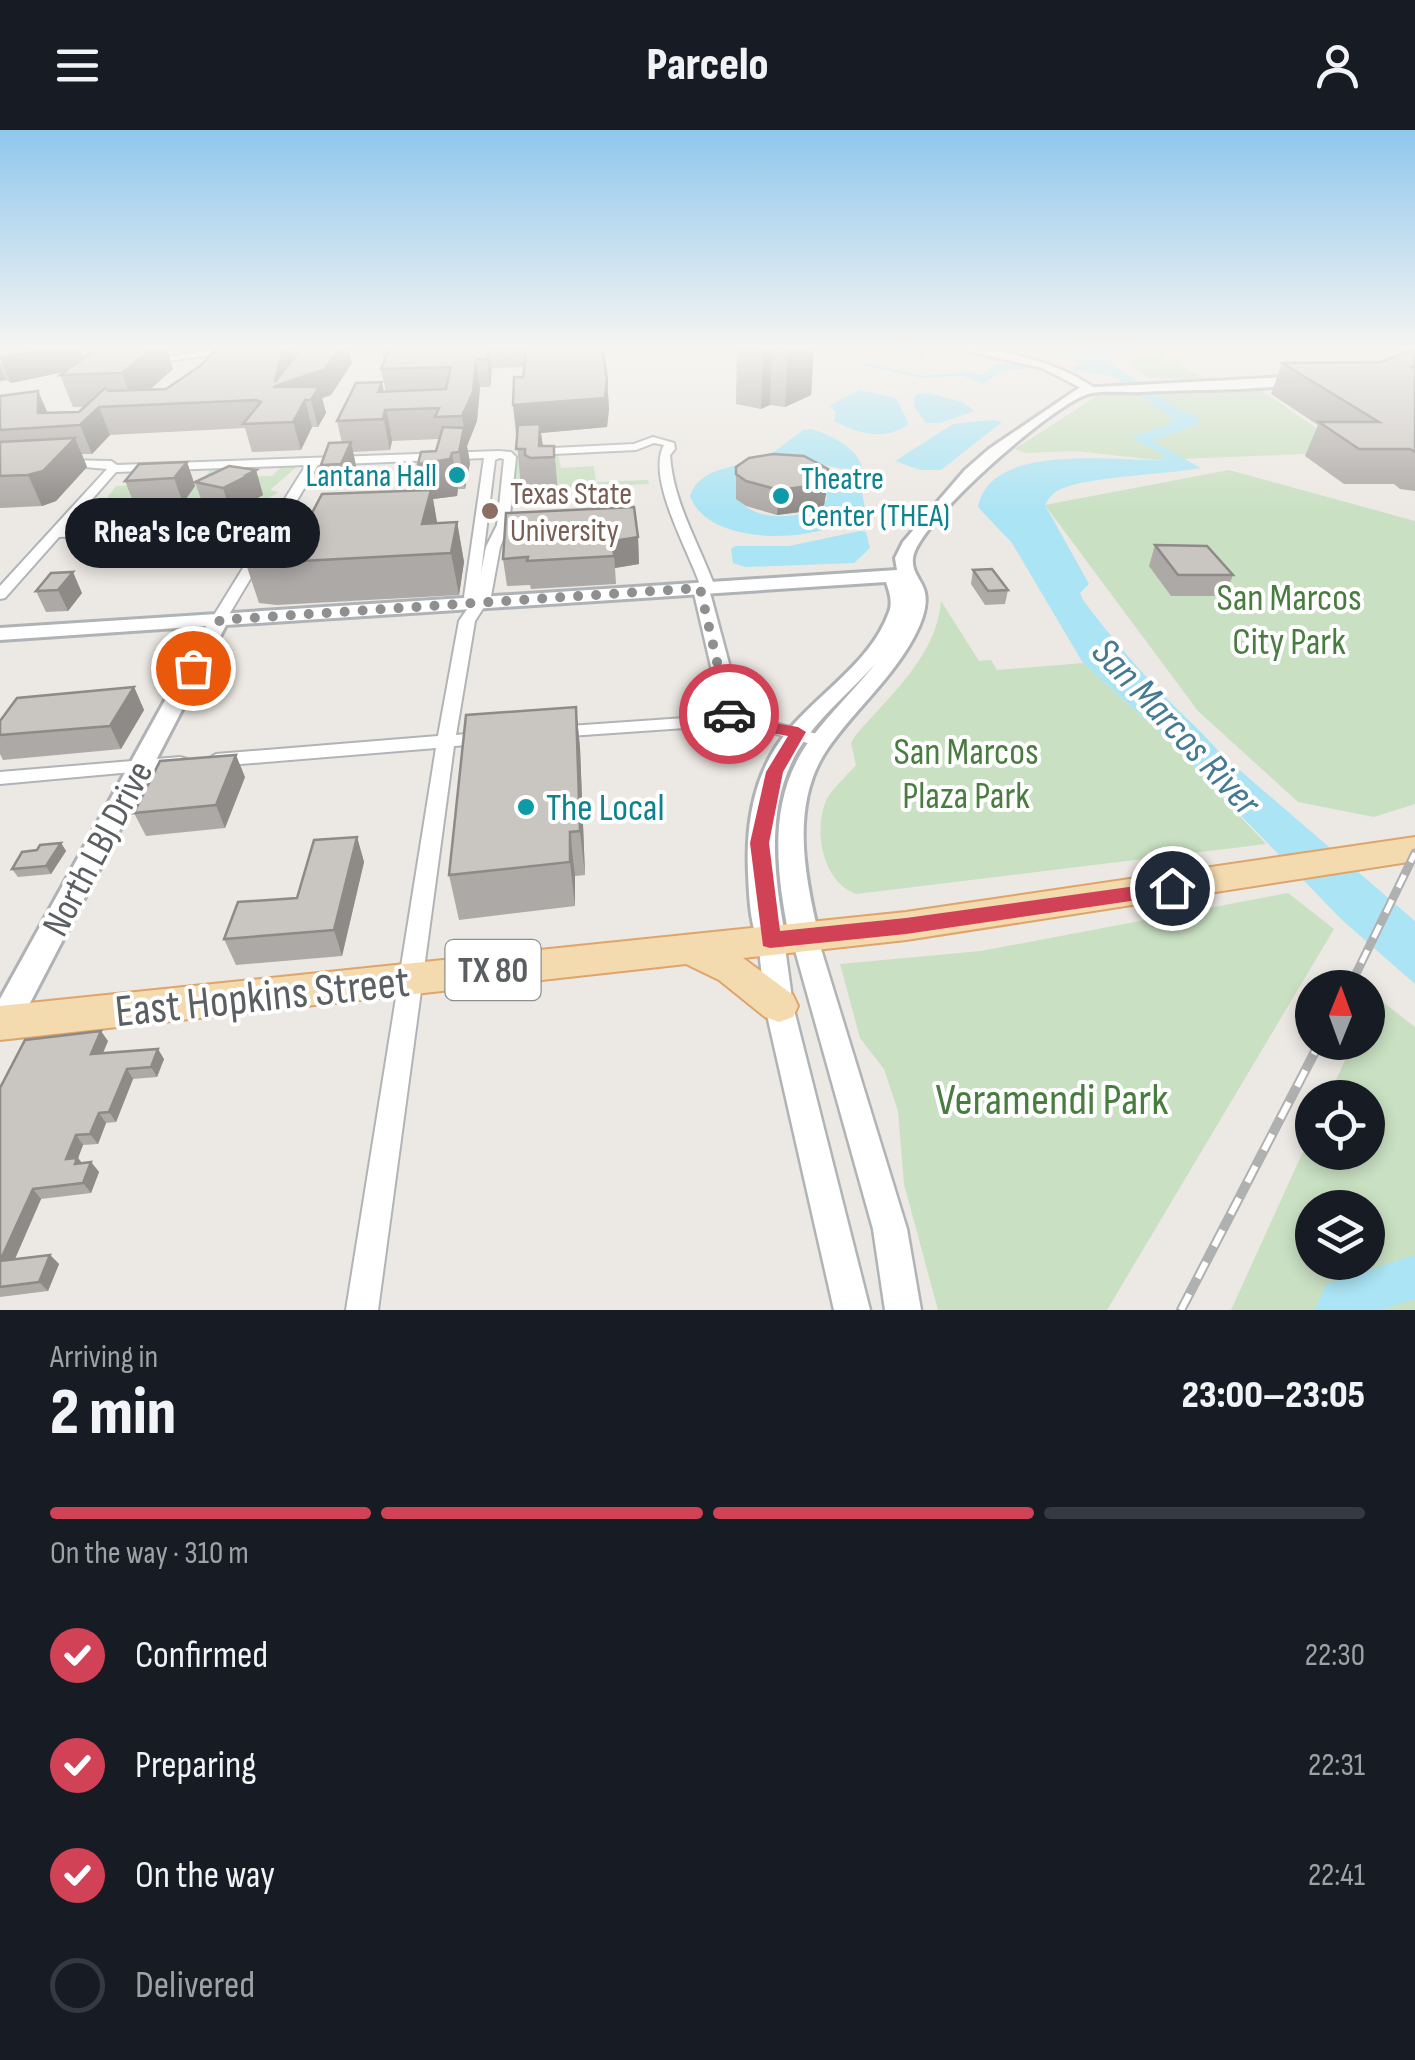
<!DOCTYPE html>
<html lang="en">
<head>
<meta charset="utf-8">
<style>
	:root { --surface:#171b24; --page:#242831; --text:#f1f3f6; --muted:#9ea1a6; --line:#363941; --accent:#d24257 }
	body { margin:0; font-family:"Sofia Sans Condensed",sans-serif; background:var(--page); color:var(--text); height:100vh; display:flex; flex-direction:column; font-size:38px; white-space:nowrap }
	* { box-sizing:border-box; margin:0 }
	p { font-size:32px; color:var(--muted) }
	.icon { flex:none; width:55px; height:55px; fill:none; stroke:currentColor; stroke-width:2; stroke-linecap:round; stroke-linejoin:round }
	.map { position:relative; height:1180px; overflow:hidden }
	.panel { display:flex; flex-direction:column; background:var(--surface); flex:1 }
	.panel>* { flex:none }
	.needle { width:65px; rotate:1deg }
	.tools { position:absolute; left:1295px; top:840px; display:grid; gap:20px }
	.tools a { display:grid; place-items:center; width:90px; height:90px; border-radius:50%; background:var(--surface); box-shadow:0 5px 15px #0003; font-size:50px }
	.pin { position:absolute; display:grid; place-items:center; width:85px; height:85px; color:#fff; margin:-42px; border:5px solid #fff; border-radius:50%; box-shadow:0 2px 10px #0007 }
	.courier { position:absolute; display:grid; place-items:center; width:100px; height:100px; margin:-50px; border:8px solid #d24257; border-radius:50%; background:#fff; color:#222; box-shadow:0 2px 12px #0007 }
	.bubble { position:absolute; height:70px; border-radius:35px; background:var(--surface); box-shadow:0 5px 15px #0003; font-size:32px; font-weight:800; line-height:70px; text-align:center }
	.summary em { font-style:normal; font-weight:800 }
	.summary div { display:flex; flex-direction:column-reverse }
	.summary { display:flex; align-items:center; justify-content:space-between; height:170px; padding:0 50px }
	h1 { font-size:65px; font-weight:800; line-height:75px }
	.bar { display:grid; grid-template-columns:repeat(4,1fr); gap:15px 10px; align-content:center; height:120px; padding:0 50px }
	.bar i { height:12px; border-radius:8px; background:var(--line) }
	.bar .on { background:var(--accent) }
	.bar p { grid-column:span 4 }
	ol { padding:0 50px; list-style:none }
	li { display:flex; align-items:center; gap:30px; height:110px }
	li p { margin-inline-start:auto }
	li .icon { padding:10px; border-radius:50%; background:var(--accent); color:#fff; stroke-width:4 }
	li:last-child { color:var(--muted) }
	li i { width:55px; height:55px; border:5px solid var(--line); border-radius:50% }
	header { display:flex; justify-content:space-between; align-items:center; height:130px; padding:0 50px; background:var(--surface); font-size:45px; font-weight:800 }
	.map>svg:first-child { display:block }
	.green { fill:#c9e0c2; fill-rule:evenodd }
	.water { fill:#abe4f4; fill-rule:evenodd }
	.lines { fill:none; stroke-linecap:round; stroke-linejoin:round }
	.stream { stroke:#abe4f4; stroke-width:2.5 }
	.river { fill:#abe4f4; fill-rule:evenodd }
	.minor-casing { stroke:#b0b4b6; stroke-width:4 }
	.tertiary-casing { stroke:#b0b4b6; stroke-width:5 }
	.secondary-casing { stroke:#afb3b6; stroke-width:6 }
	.primary-casing { stroke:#dfa469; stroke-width:4 }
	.minor { fill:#fff; fill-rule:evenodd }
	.tertiary { fill:#fff; fill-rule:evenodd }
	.secondary { fill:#fff; fill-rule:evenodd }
	.primary { fill:#f4daaf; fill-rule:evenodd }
	.rail-far1-casing { stroke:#afb0b0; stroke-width:9 }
	.rail-casing { stroke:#afb0b0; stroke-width:10 }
	.rail-far1 { stroke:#fff; stroke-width:5; stroke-dasharray:14; stroke-linecap:butt }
	.rail { stroke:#fff; stroke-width:6; stroke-dasharray:18; stroke-linecap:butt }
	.wall { fill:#ada9a6 }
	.shaded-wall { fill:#8d8a87 }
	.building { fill:#c9c5c1; stroke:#8d8a87; stroke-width:2.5 }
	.route { fill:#d24257 }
	.done { stroke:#8e8f8e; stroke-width:10; stroke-dasharray:0 18 }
	.culture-dot { fill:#0f9aa8; stroke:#fff; stroke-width:4 }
	.education-dot { fill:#8d6e63; stroke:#fff; stroke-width:4 }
	.labels { text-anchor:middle; stroke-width:8; stroke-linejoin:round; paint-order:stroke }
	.far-culture-label { font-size:32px; fill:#0d838f; stroke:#fff; text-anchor:end }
	.far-education-label { font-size:32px; fill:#785e54; stroke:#fff; text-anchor:start }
	.shield { fill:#fff; stroke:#8c8f90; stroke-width:2.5 }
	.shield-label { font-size:35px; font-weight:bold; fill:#5b5f61 }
	.park-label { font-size:38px; fill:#497d3f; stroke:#fff }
	.culture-label { font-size:38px; fill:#0d838f; stroke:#fff; text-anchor:start }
	.street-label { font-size:38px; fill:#5b5f61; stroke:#fff }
	.water-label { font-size:40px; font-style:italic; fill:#447b93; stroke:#fff }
	.near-street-label { font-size:45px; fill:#5b5f61; stroke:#fff }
	.near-park-label { font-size:45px; fill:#497d3f; stroke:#fff }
</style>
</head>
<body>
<header><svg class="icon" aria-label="menu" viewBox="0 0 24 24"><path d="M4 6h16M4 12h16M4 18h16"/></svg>Parcelo<svg class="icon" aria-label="person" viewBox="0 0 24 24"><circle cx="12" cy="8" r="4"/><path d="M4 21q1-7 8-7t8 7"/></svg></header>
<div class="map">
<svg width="1415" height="1180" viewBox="0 0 1415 1180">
	<rect width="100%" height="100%" fill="#ece8e3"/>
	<g class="green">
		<polygon points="1163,218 1172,219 1160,232 1174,232 1207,249 1148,248 1127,232"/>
		<polygon points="1259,259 1351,322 1156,330 1076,321 1026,323 1015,319 1097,266"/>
		<polygon points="558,324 561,338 594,336 596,352 648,350 649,354 558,358 557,352 521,354 529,355 531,363 521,366 512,364 516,330"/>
		<polygon points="299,335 270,360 279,362 251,378 209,373 200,382 203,386 180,391 186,383 121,386 129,374 101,376 116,356 202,351 210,340 232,338 211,346 272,346 280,338 236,338"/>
		<polygon points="1229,340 1415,391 1415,674 1374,687 1298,672 1198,581 1045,375"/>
		<path d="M941,471L979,531L991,530L997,540L1083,533L1166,608L1266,714L856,764C823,752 814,704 825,673C830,660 847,646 856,635L851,613L855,606C889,566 937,526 941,471Z"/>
		<polygon points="1288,763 1334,799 1107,1180 938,1180 904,1054 898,981 884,939 860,908 840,834 981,821"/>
		<path d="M1375,866L1415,897V1180H1231L1312,1002V1022H1368V968L1328,967L1353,913L1368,912V882ZM1312,1078H1368V1132H1312Z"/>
	</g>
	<g class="water">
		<path d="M1105,217H1142L1111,226L1108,231L1175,277L1199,287L1198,294L1152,311L1201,338C1163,345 1091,346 1061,359C1053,362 1049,368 1045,375L1089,454L1080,463L1083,470C1110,506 1139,540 1171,573C1188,590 1205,605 1221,624L1415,791V854L1341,789L1166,608L1083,533L1012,413L978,377C990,311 1117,332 1164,330L1163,325L1131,307L1169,295L1171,287L1112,246L1073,240L1067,238L1079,236L1078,232L1052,223Z"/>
		<path d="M859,260L896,268L909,294C885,312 857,303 834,291L836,283L830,275Z"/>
		<polygon points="927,263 963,272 974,281 940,293 926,293 914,276 915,265"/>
		<polygon points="992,290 1002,292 941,340 920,340 895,331 953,294"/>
		<path d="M812,299C833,306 861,319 863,343L771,324L803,300Z"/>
		<path d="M757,333C791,335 834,331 861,356L865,379C830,414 709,420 690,366C699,339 732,336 757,333ZM736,362L826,364L827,369C811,392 743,394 736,362Z"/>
		<polygon points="860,401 866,402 870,418 854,433 745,437 733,433 731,419 735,416 789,416"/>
	</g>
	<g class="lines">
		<polyline class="stream" points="863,234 923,247 963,244"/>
		<g class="river">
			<polygon points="888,217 907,217 927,225 921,229"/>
			<polygon points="1021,232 1025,233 1025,239 1002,241 984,254 957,244 963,240 982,245 995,234"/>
			<polygon points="1415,1125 1415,1169 1381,1180 1315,1180 1326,1154"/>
		</g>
		<g class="minor-casing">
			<g id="minor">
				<polygon points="80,217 90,217 117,234 110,236"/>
				<polygon points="213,219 216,224 149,234 145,231"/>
				<path d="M653,307L674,313L675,319L670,325C673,371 697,410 713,452L706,462L701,463L694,459L699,452C687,418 646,347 664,315L654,313L636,320L533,325L528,322L533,319L634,314Z"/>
				<path d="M499,321L511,322L516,327L509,395L500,417L491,466L475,491L456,605L484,602L493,608L484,614L454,616L378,1180H346L436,618L216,636L207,630L216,624L438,606L459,491L470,475L464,467L484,328L318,335L224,493L219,495L211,490L269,396L59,407L5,468L0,469V456L107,339L63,335L59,334V330L111,331L117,335ZM500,328L504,329L497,395L486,417L481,443L495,330ZM306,335L273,388L66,399L116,342Z"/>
				<polygon points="728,585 756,588 817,604 820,608 811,614 755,598 728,595 555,607 546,602 555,597"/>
				<polygon points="180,627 187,629 189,633 187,637 0,654 0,642"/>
			</g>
		</g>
		<g class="tertiary-casing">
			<g id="tertiary">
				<path d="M949,217C997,217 1057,231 1096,259L1087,261L1042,238Z"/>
				<polygon points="701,454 709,459 740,575 738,590 728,596 718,590 720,575 693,459"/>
				<polygon points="804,796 813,799 817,806 907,1099 921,1180 885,1180 873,1099 791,806 795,799"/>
				<polygon points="771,800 780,803 784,810 793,876 870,1180 834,1180 765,876 758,810 762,803"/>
			</g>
		</g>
		<g class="secondary-casing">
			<path id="secondary" d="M1304,246L1310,250L1308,253C1254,261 1196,259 1141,262C1125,263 1104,260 1088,264C1053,274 917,393 913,428C911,443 923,451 925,463C928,477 921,494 914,507C891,550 853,581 826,621C790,676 805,747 819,806L814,814L804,817L794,814L789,806C776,740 767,668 810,610C830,583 855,559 876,533C854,558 827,580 807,607C763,665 773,743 786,810L781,818L771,822L761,818C750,797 749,766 748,743C746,700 752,654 776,617C807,569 870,537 889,482C893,472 889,461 886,452L226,495L15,902L0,904V869L206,496L0,510V498L897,440L895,428L903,412L965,340L989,319L1079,258Z"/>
		</g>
		<g class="primary-casing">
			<polygon id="primary" points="1415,707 1415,731 906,810 743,828 793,865 798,876 793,887 779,892 765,887 719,850 686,834 0,910 0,876 906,782"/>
		</g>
		<use href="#minor" class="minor"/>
		<use href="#tertiary" class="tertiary"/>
		<use href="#secondary" class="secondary"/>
		<use href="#primary" class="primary"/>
		<g class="rail-far1-casing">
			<polyline id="rail-far1" points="1349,858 1415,723"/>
		</g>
		<g class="rail-casing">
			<polyline id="rail" points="1181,1180 1320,912"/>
		</g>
		<use href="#rail-far1" class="rail-far1"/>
		<use href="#rail" class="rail"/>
	</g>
	<g class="wall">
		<polygon points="0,217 80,217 84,228 173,239 150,259 166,259 292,229 290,230 290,232 302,217 348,217 352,233 331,265 322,268 326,283 318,297 312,297 301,320 252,322 245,298 110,305 92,324 82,324 87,337 56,371 42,376 0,378 0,266 38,261 47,283 79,282 84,277 73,277 60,245 64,242 11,253 6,250 0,251"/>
		<polygon points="381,217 606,217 604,231 607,250 609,279 607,297 541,303 543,316 554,316 558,363 535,364 529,362 528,355 521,356 513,275 523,247 525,237 492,238 490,257 480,257 477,291 467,316 470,333 465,359 458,359 457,366 433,369 437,393 457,392 464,432 459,465 277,475 259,473 245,431 247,429 245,423 303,400 423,360 439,309 392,311 390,320 353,322 356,336 347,358 327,359 321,335 342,313 337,291 382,252 384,262 386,262 381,239 384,233"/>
		<polygon points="737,217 814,217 811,265 785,277 770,275 761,279 736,274"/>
		<polygon points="1415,221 1415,361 1400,359 1394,354 1344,354 1305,326 1318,295 1271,264 1282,233 1381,232"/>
		<polygon points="187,332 195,356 183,373 135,376 125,351"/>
		<polygon points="736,337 826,364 824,375 815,380 777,385 746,376 736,369"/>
		<polygon points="256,340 263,365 254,370 255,372 231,384 204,378 195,352"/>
		<polygon points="638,407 639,434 615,438 616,454 531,459 530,455 507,456 503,429"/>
		<polygon points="1155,415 1233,445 1225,466 1171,466 1149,436"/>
		<polygon points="973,440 1008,460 1005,474 985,475 971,454"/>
		<polygon points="51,443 82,463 68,481 46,482 36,461"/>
		<polygon points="134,557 144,580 121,619 3,630 0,624 0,591"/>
		<polygon points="576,577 580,618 585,745 575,746 575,776 459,790 449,745"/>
		<polygon points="245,647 225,698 146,706 134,683"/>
		<polygon points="357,707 364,732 342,826 236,835 224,809 297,768"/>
		<polygon points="61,713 66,721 51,744 18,747 12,739"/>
		<polygon points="108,911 103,923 164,929 157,947 133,949 116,992 106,993 98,1014 83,1015 78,1028 82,1033 91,1032 99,1042 91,1063 41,1069 15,1129 50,1125 59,1134 48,1161 0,1167 0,958"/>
	</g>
	<g class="shaded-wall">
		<polygon points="57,217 80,217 87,237 11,253 0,228"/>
		<polygon points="154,217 166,217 173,239 133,275 122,243"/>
		<polygon points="273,217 294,217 292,229 290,230 291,234 340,217 348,217 352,233 331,265 322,268 326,283 318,297 311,270 305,270 312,297 301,320 293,292 276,256"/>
		<polygon points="488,217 489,217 492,238 490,257 487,229"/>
		<polygon points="763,217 772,217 770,275 761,279"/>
		<polygon points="788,217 814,217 811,265 785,277"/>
		<polygon points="476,230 480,257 477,291 467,316 470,333 465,359 459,322 464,299 462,286"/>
		<polygon points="0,235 6,250 0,251"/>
		<polygon points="607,250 609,279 607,297 541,303 544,327 517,306 513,275"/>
		<polygon points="382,252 392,311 390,320 378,262"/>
		<polygon points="38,261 50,288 38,283"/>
		<polygon points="99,277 110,305 92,324 80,295"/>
		<polygon points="75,308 87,337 56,371 42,376 28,345"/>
		<polygon points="351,312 356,336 347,358 341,334"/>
		<polygon points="452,323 458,359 457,366 433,369 438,398 422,394 425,371 418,334"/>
		<polygon points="187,332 195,356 183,373 174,348"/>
		<polygon points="828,339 826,364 824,375 815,380 777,385 779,360"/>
		<polygon points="256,340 263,365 254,370 255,372 231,384 223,358"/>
		<polygon points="457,392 464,432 459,465 451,423"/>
		<polygon points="638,407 639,434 615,438 613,411"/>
		<polygon points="73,442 82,463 68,481 58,460"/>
		<polygon points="134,557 144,580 121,619 110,596"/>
		<polygon points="576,577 580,618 585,745 580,701"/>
		<polygon points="236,625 245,647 225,698 216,675"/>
		<polygon points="570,702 575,746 575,776 570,732"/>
		<polygon points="357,707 364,732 342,826 334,800"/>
		<polygon points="61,713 66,721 51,744 46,736"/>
		<polygon points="101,901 108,911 98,934 91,924"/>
		<polygon points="158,919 164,929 157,947 151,937"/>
		<polygon points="127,939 133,949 116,992 109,982"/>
		<polygon points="99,983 106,993 98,1014 90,1004"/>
		<polygon points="76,1005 83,1015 78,1028 85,1037 66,1029"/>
		<polygon points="91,1032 99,1042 91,1063 83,1053"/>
		<polygon points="33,1059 41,1069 10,1140 0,1131"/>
		<polygon points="50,1125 59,1134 48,1161 39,1152"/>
	</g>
	<g class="building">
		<polygon points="0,217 57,217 0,228"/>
		<polygon points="99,217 154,217 122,243 60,245"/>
		<polygon points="218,217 283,217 275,252 302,217 340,217 325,239 273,257 319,257 311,270 305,270 293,292 243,294 261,272 256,270 99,277 80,295 0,300 0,266 38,261 38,283 79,282 105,258 109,261 166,259 200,236"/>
		<polygon points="390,217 488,217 487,229 476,230 473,262 462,286 435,287 439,278 385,280 383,289 337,291 356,253 382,252 378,262 446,259 451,237 381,239"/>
		<polygon points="527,217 602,217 607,250 605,268 513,275 514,247 523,247"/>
		<polygon points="1410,220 1415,221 1415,235 1412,237 1415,238 1415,322 1410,319 1359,319 1319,292 1379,292 1282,233 1381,232"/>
		<polygon points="540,294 539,316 554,316 554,327 531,328 525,325 525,319 516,319 518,295"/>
		<polygon points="443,297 464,298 459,322 452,323 450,329 418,334 421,322 436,321"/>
		<polygon points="75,308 43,341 28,345 0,346 0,312"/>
		<polygon points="351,312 341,334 321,335 329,313"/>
		<polygon points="773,324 804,326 828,339 826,350 816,355 779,360 746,351 736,344 736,337 749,328"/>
		<polygon points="187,332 174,348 125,351 139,334"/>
		<polygon points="229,336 256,340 244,346 247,346 223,358 195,352"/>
		<polygon points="431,360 422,394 457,392 451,423 264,433 245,431 249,424 245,423 256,402 303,400 322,364"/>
		<polygon points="634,377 638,407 613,411 614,426 527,431 528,427 503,429 506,383"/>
		<polygon points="1155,415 1207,416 1233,445 1178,445"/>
		<polygon points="992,439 1008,460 988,461 973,440"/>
		<polygon points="73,442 58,460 36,461 51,443"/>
		<polygon points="134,557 110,596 0,605 0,591 17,568"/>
		<polygon points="576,577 580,701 570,702 570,732 449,745 466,585"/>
		<polygon points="236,625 216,675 134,683 160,631"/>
		<polygon points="357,707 334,800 224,809 238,772 297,768 314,710"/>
		<polygon points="61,713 46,736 12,739 22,722 37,720 40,715"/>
		<polygon points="101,901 91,924 158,919 151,937 127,939 109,982 99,983 90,1004 76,1005 66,1029 77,1028 75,1034 91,1032 83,1053 33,1059 0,1131 50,1125 39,1152 0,1157 0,958 25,910"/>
	</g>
	<linearGradient id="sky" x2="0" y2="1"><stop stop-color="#8fc7ed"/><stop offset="0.57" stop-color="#f6f5f2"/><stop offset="1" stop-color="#f6f5f2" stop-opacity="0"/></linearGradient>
	<rect width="1415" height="382" fill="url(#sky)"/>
	<polygon class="route" points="729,579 735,580 737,587 798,597 806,602 783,642 769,713 780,801 906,788 1172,751 1183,758 1172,765 906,804 770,818 763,816 750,713 766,642 788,606 723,594 721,584"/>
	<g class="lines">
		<polyline class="done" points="193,538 220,490 700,458 729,584"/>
	</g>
	<g class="culture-dot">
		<circle cx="457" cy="345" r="10"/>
		<circle cx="781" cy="366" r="10"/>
		<circle cx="526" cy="677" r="10"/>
	</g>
	<circle class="education-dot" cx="490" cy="381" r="10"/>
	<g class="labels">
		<g class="far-culture-label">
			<text x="437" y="356">Lantana Hall</text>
			<text x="801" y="359" text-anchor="start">Theatre<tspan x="801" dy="37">Center (THEA)</tspan></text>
		</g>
		<g class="far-education-label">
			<text x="510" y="374">Texas State<tspan x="510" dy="37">University</tspan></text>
		</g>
		<rect class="shield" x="445.5" y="810" width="95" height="60" rx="8"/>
		<g class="shield-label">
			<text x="493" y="852">TX 80</text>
		</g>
		<g class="park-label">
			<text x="1289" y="480">San Marcos<tspan x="1289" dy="44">City Park</tspan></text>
			<text x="966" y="634">San Marcos<tspan x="966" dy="44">Plaza Park</tspan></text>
		</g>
		<g class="culture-label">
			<text x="546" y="690">The Local</text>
		</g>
		<g class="street-label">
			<text transform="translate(97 718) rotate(-62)" y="13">North LBJ Drive</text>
		</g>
		<g class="water-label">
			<text transform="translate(1177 596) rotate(47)" y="14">San Marcos River</text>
		</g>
		<g class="near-street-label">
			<text transform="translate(262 865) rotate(-6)" y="16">East Hopkins Street</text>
		</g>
		<g class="near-park-label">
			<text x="1052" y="984">Veramendi Park</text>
		</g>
	</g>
</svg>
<div class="tools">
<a><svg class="needle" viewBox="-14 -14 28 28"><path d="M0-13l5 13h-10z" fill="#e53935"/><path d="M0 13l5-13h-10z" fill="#9ea1a6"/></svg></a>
<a><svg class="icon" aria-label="locate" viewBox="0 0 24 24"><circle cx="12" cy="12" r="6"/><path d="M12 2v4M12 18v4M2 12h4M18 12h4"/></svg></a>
<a><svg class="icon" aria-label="layers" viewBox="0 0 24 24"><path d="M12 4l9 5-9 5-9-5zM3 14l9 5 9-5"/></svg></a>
</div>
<div class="pin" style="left:193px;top:538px;background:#ea580c"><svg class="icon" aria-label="bag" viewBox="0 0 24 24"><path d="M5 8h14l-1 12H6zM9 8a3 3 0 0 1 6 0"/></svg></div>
<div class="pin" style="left:1172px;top:758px;background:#1f2937"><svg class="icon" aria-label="home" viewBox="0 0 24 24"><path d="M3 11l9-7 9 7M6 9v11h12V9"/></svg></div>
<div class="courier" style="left:729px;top:584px"><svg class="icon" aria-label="car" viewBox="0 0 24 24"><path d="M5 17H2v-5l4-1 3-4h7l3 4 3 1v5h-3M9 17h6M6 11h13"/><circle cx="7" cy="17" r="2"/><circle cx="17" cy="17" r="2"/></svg></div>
<div class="bubble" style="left:65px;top:368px;width:255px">Rhea's Ice Cream</div>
</div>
<section class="panel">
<div class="summary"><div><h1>2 min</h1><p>Arriving in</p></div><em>23:00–23:05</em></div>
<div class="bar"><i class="on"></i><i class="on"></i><i class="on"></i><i></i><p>On the way · 310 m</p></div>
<ol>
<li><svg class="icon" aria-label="check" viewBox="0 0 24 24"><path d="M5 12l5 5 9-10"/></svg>Confirmed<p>22:30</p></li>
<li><svg class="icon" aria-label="check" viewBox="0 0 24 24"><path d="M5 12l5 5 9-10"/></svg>Preparing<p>22:31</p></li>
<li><svg class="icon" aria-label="check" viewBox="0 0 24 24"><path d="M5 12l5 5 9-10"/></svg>On the way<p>22:41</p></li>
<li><i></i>Delivered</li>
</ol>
</section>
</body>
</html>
